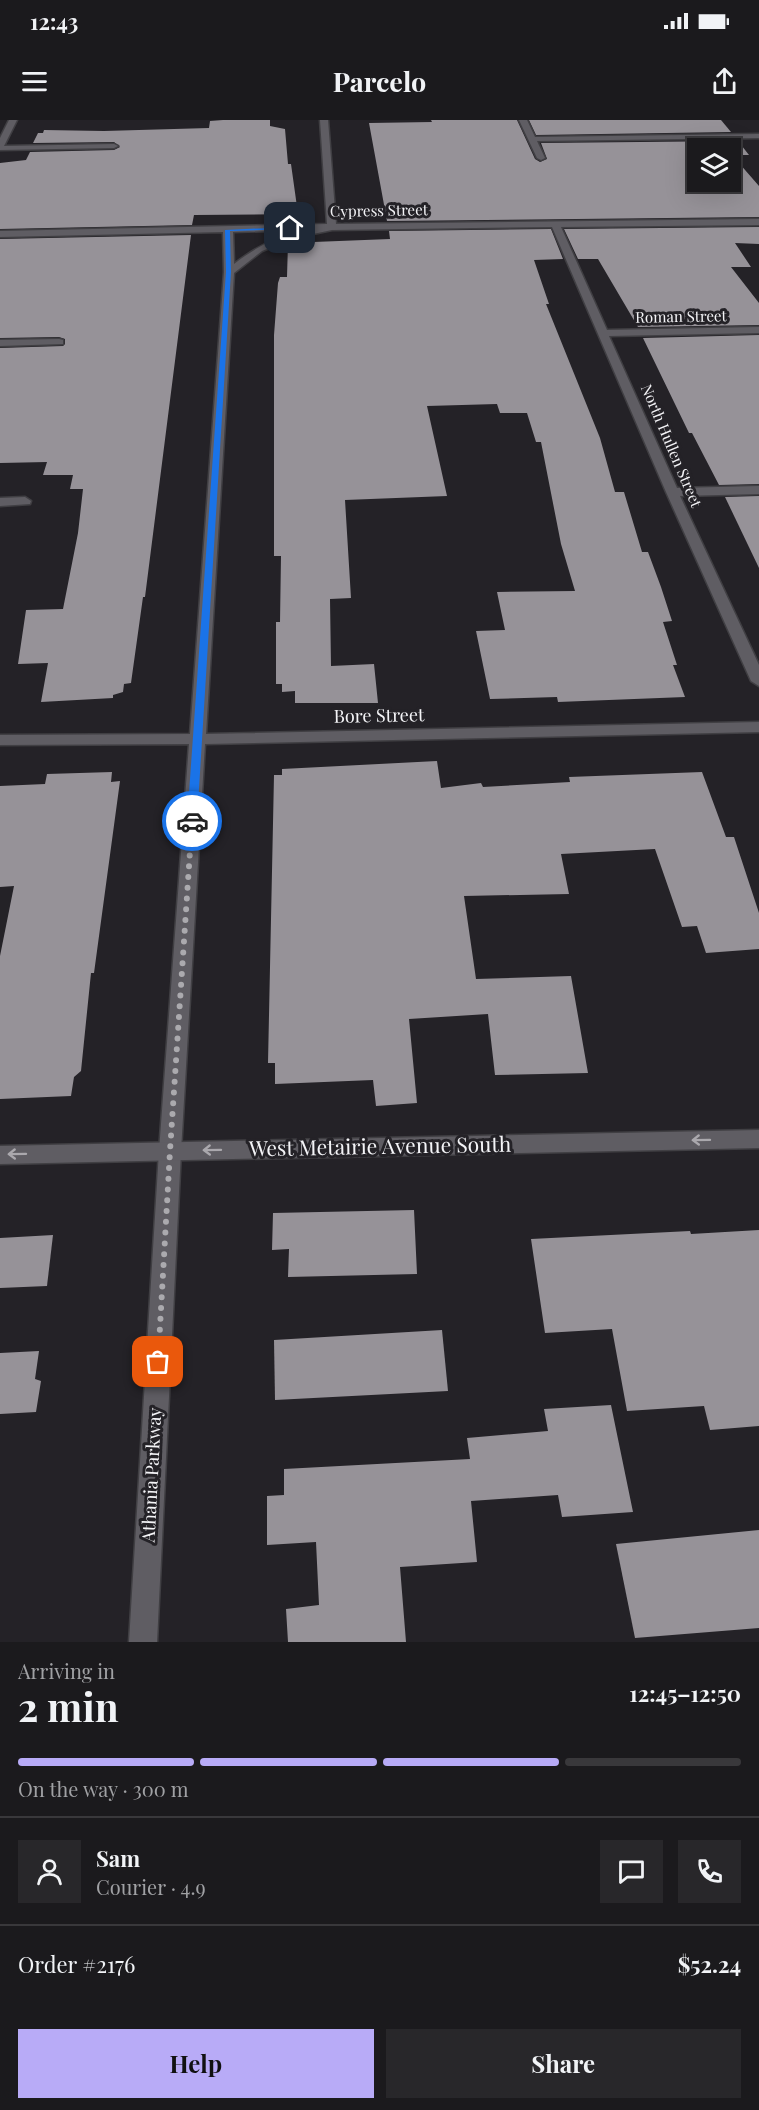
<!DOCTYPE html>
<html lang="en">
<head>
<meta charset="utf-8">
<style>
	:root { --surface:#1b1a1d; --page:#28272a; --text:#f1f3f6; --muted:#a0a1a4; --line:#39383b; --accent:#b8abf7 }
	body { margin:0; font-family:"Playfair Display",serif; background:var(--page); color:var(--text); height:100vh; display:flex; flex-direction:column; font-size:22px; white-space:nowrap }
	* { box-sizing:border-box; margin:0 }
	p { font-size:20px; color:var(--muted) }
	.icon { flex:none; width:33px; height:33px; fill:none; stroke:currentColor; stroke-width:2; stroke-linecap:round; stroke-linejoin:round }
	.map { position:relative; height:1522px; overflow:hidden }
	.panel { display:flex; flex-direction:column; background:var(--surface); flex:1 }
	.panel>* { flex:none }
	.fabs { position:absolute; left:687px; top:18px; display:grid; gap:12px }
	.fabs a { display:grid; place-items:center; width:54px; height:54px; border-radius:0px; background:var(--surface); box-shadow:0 6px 24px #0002,0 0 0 2px var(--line); font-size:30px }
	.pin { position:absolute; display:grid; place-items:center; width:51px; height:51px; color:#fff; margin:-26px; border-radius:12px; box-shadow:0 3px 9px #0006 }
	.courier { position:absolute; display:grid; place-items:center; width:60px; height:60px; margin:-30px; border:4px solid #1a73e8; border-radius:50%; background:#fff; color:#222; box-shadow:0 2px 8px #0007 }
	.overview em { font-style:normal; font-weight:700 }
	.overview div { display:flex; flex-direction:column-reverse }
	.overview { display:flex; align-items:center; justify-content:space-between; height:102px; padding:0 18px }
	h1 { font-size:39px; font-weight:700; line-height:45px }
	.bar { display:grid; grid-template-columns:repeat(4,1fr); gap:9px 6px; align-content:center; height:72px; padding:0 18px }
	.bar i { height:8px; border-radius:4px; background:var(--line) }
	.bar .active { background:var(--accent) }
	.bar p { grid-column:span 4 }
	.line { display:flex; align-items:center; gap:15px; padding:0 18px; border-top:2px solid var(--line) }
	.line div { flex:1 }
	.round { display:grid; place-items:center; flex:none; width:63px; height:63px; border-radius:0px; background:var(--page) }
	.cta { display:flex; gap:12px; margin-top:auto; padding:12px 18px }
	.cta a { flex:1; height:69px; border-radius:0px; background:var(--accent); color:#111; font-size:24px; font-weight:700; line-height:69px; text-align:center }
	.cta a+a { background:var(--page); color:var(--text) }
	.status { display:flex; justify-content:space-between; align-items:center; height:42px; padding:0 30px; background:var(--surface); direction:ltr }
	.status svg { height:16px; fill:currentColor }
	header { display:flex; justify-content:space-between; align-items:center; height:78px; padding:0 18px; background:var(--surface); font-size:27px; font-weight:700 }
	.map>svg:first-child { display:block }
	.building { fill:#969298; fill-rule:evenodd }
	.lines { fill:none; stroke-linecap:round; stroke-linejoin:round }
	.street-casing { stroke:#403f43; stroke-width:3 }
	.secondary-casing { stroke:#403f43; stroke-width:3 }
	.street { fill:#5f5d63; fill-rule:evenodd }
	.secondary { fill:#5f5d63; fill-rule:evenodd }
	.oneway { stroke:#aaa8ad }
	.route { fill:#1a73e8 }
	.done { stroke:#abaaae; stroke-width:6; stroke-dasharray:0 10.8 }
	.labels { text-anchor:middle; stroke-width:6; stroke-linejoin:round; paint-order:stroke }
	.far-street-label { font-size:15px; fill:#f4f4f7; stroke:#242227 }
	.street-label { font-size:18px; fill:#f4f4f7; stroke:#242227 }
	.near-street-label { font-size:21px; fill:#f4f4f7; stroke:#242227 }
</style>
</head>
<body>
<div class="status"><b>12:43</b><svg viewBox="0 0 49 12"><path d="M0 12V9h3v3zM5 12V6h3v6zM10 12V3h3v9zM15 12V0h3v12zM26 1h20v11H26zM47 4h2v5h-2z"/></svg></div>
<header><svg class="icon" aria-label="menu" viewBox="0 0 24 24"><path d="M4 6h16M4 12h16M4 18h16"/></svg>Parcelo<svg class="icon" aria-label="share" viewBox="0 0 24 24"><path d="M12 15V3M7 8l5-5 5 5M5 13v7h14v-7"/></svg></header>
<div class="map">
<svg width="759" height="1522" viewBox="0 0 759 1522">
	<rect width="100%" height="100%" fill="#242227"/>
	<g class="building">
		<polygon points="223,0 270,0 270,6 285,9 288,44 291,44 298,94 194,95 192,105 0,109 0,43 26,40 30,32 114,30 120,27 114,22 33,23 38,13 43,13 44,10 104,11 209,8 210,1"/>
		<path d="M431,0H517L535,39L540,42L547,39L541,23L738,21L749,35H732L759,66V97L387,101L369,3L432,2ZM698,28H730V62H698Z"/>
		<polygon points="529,0 721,0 731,12 536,15"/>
		<polygon points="759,107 759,124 735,123 751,147 731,147 759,183 759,205 638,207 598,139 578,139 564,109"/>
		<polygon points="551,109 563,139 534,140 549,184 546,184 600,318 615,372 624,372 642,432 648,432 661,467 672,501 663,502 677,545 673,545 685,577 558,582 557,577 490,579 476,511 505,510 497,472 575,471 561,424 541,322 536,322 527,293 500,293 497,284 427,286 447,376 345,380 351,478 330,479 331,546 374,544 378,583 295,583 295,571 282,572 282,564 276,564 276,502 280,502 281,436 274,436 274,215 278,163 280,157 287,157 288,123 390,119 389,111"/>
		<polygon points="191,115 145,477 143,477 131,563 124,564 123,572 113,575 113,578 41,582 48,543 18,544 26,490 63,489 78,413 83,369 70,369 73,355 43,355 47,342 0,343 0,228 63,226 65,224 65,219 59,217 0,218 0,119"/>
		<polygon points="759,215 759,364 719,365 692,313 689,313 643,218"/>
		<polygon points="759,376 759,448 725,377"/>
		<polygon points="437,641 441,668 481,663 483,667 570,662 569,657 702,652 726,717 734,717 759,793 759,829 706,833 697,806 682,807 655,729 561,734 569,774 464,776 476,859 571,856 588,953 495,955 488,894 409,899 417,983 376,986 373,960 275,964 275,943 268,943 274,655 282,655 282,649"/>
		<polygon points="112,652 111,662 120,661 94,853 91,853 81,951 74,957 71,976 0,979 0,836 14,766 0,767 0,666 45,664 47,654"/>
		<polygon points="414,1090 417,1154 288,1157 289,1129 272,1130 273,1093"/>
		<polygon points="759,1110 759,1306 710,1310 704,1286 627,1291 612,1209 545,1213 531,1119 690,1111 691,1114"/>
		<polygon points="53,1115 47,1166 0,1168 0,1118"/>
		<polygon points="442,1210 448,1271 275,1280 274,1220"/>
		<polygon points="39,1231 35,1259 41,1261 36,1292 0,1294 0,1233"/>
		<polygon points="611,1285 633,1392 562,1397 558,1375 471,1381 477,1442 400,1447 406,1522 288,1522 286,1489 319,1485 316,1422 267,1425 267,1376 284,1375 284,1349 470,1339 467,1318 548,1311 544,1289"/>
		<polygon points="759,1410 759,1508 635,1518 616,1424"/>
	</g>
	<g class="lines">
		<g class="street-casing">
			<g id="street">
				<polygon points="9,0 17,0 4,26 114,24 118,26 114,28 0,30 0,18"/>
				<path d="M320,0H328L336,104L759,99V105L561,107L607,210L759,207V213L609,216L677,368L759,366V374L680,376L759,545V566L751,561L666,372L552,107L332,110L294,118L262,131L234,153L206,614L759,602V612L205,624L181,1031L157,1522H129L159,1031L189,624L0,625V615L190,614L224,152L223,112L0,117V111L327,104ZM304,110C277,116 256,127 234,144L233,112Z"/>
				<polygon points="519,0 527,0 535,17 759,14 759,18 537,21 545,38 541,40 537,38"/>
				<polygon points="59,219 63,220 63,224 0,226 0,220"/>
				<polygon points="25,377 31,381 30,384 0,386 0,378"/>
			</g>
		</g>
		<g class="secondary-casing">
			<polygon id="secondary" points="759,1010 759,1028 0,1044 0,1026"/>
		</g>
		<use href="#street" class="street"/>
		<use href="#secondary" class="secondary"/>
	</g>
	<defs><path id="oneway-shaft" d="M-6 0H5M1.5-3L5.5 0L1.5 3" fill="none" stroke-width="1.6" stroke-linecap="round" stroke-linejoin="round" transform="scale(1.5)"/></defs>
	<g class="oneway">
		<use href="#oneway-shaft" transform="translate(701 1020) rotate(179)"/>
		<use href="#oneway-shaft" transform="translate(212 1030) rotate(179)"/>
		<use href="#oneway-shaft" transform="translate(17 1034) rotate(179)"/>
	</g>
	<polygon class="route" points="290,107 292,109 230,111 231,152 197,701 192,704 187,701 226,152 225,110"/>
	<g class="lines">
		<polyline class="done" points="158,1242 170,1031 192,701"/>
	</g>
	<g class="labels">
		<g class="far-street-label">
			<text transform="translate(379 91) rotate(-1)" y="5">Cypress Street</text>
			<text transform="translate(681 197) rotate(-1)" y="5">Roman Street</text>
			<text transform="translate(671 326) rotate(67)" y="5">North Hullen Street</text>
		</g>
		<g class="street-label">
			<text transform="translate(379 596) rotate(-1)" y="6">Bore Street</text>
			<text transform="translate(152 1355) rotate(-87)" y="6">Athania Parkway</text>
		</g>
		<g class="near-street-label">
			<text transform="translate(380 1027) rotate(-1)" y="7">West Metairie Avenue South</text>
		</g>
	</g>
</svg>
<div class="fabs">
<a><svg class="icon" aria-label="layers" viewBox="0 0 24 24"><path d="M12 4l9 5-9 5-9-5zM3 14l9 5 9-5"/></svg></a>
</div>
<div class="pin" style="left:158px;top:1242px;background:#ea580c"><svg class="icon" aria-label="bag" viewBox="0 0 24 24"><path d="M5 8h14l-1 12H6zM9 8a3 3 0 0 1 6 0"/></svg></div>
<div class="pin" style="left:290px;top:108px;background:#1f2937"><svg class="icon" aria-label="home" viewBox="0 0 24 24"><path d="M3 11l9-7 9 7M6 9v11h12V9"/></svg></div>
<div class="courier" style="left:192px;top:701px"><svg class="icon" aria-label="car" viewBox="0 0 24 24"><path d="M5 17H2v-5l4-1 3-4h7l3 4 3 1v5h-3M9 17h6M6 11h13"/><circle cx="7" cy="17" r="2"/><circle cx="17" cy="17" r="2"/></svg></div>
</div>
<section class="panel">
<div class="overview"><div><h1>2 min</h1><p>Arriving in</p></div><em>12:45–12:50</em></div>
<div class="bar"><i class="active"></i><i class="active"></i><i class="active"></i><i></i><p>On the way · 300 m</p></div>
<div class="line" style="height:108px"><a class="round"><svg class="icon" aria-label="person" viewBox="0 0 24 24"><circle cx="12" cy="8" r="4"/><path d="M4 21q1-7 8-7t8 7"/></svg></a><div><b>Sam</b><p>Courier · 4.9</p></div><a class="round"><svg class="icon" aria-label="chat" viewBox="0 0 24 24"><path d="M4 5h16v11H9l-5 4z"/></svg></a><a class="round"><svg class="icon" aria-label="phone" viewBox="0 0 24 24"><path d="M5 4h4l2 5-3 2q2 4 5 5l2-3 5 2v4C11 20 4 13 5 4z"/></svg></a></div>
<div class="line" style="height:78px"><div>Order #2176</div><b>$52.24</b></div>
<div class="cta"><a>Help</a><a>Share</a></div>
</section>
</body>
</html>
